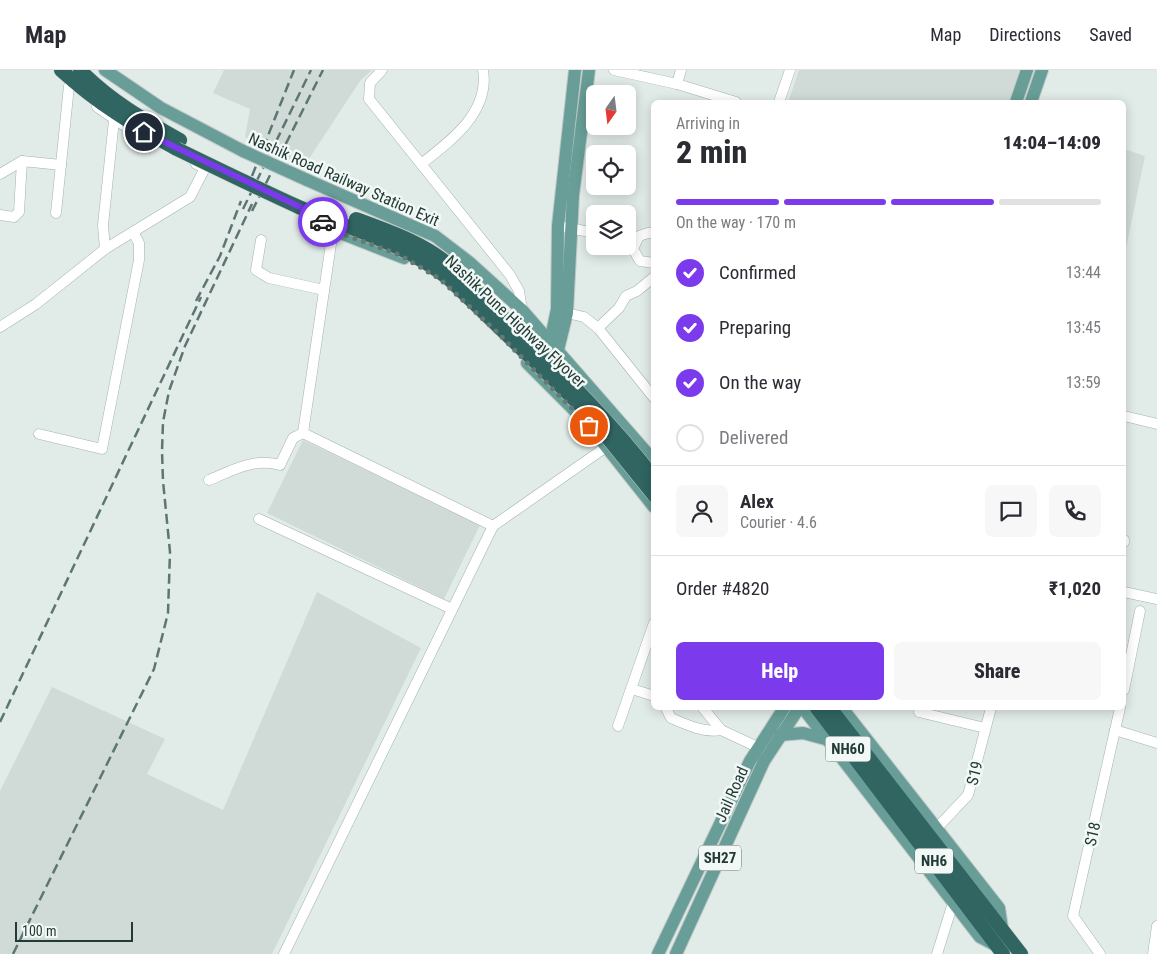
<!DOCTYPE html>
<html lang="en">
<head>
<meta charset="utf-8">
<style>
	:root { --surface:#fff; --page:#f7f7f7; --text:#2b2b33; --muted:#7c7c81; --line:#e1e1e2; --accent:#7c3aed }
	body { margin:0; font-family:"Roboto Condensed",sans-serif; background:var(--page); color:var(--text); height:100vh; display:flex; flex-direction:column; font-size:19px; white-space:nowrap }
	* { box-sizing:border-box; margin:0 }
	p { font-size:16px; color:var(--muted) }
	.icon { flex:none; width:28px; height:28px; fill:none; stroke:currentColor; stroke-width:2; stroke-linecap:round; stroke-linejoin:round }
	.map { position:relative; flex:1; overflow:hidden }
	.drawer { position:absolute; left:651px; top:30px; width:475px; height:610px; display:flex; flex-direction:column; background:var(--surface); border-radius:8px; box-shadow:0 2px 12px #0003 }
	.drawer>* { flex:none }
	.needle { width:32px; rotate:194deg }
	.buttons { position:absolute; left:586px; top:15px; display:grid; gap:10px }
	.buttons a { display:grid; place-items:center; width:50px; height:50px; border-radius:8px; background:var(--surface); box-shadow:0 2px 12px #0003; font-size:25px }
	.scale { position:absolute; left:15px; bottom:12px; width:118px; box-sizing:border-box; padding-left:5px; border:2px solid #233b37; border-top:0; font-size:14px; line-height:18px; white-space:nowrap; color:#233b37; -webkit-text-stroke:4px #f2f8f5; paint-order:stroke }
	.pin { position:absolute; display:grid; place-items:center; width:42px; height:42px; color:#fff; margin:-21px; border:2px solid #fff; border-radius:50%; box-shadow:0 1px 5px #0007 }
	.courier { position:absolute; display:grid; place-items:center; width:50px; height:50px; margin:-25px; border:4px solid #7c3aed; border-radius:50%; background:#fff; color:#222; box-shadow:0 1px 6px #0007 }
	.headline em { font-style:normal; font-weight:800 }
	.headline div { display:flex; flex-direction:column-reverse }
	.headline { display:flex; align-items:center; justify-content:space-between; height:85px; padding:0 25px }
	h1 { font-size:32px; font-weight:800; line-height:38px }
	.bar { display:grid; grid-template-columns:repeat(4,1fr); gap:8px 5px; align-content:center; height:60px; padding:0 25px }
	.bar i { height:6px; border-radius:4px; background:var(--line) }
	.bar .on { background:var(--accent) }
	.bar p { grid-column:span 4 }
	.line { display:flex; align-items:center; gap:12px; padding:0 25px; border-top:1px solid var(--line) }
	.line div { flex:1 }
	.round { display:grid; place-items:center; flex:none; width:52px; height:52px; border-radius:8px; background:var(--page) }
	ol { padding:0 25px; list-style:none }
	li { display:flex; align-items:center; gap:15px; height:55px }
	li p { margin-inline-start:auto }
	li .icon { padding:5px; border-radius:50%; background:var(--accent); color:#fff; stroke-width:4 }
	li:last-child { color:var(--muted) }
	li i { width:28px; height:28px; border:2px solid var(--line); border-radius:50% }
	.action { display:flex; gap:10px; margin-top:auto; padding:10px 25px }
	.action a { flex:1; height:58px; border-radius:8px; background:var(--accent); color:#fff; font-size:20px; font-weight:800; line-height:58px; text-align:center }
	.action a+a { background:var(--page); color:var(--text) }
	header { display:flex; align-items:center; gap:30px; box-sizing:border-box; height:70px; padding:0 25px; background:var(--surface); border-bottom:1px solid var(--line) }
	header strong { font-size:24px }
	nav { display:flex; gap:28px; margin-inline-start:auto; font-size:18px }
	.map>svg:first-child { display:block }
	.built { fill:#d0dbd7 }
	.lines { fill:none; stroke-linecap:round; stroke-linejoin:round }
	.minor-casing { stroke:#a4b3af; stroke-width:11 }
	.major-casing { stroke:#c1c8c7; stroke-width:14 }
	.highway-casing { stroke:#c1c8c7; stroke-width:15 }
	.minor { stroke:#fff; stroke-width:10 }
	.major { stroke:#689e97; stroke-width:12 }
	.highway { stroke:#306561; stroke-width:14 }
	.rail { stroke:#5d7673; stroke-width:2.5; stroke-dasharray:10 5; stroke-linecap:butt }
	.major-bridge-casing { stroke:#c1c8c7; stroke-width:14; stroke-linecap:butt }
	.highway-bridge-casing { stroke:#c1c8c7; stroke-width:15; stroke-linecap:butt }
	.major-bridge { stroke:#689e97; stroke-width:12 }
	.highway-bridge { stroke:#306561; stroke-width:14 }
	.done { stroke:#667975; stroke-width:5; stroke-dasharray:0 9 }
	.route { stroke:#7c3aed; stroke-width:6 }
	.labels { text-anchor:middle; stroke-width:5; stroke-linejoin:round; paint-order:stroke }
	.shield { fill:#f2f8f5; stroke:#617470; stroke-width:1 }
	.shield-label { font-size:15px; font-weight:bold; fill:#233b37 }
	.street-label { font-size:16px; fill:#233b37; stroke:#f2f8f5 }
</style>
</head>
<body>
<header>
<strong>Map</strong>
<nav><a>Map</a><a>Directions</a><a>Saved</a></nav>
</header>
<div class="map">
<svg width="1157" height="884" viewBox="0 0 1157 884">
	<rect width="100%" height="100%" fill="#e1ebe8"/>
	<g class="built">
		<polygon points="224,0 372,0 360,11 303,98 245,67 250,39 213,23"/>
		<polygon points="799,0 1020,0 1009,32 788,32"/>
		<polygon points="1124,79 1145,86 1124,188"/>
		<polygon points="303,370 480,455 444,529 267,443"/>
		<polygon points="317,522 421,578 272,884 0,884 0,721 52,617 165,669 147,704 223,740"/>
	</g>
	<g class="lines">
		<g class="minor-casing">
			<g id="minor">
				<polyline points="382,0 370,13 369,29 510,205 519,221 522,240"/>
				<polyline points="614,0 677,14 736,32"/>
				<polyline points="677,14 681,0"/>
				<polyline points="779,32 790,0"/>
				<polyline points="97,37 132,61"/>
				<path d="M421,94C451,71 490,42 483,0"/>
				<polyline points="0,104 22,91"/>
				<polyline points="56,143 69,16"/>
				<polyline points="0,145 14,147 19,142 22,91 61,95"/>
				<polyline points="564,157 595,163"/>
				<polyline points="654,163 648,163 639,166 633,179 640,191 654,193"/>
				<polyline points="332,167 303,363 493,456 606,377"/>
				<polyline points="261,170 256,200 269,208 324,220"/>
				<polyline points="105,179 103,155 114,50"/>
				<polyline points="567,243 584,247 598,258 654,328"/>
				<polyline points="0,257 36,234 105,179 190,127 205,98 196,94"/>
				<polyline points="598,258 619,238 626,226 637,221 654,207"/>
				<polyline points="1124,346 1157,354"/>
				<polyline points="39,364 102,379 139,190 139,173 133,162"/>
				<path d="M209,410C231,401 255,387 280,395L293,368L303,363"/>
				<polyline points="259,449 452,539"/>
				<polyline points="1124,472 1124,470"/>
				<polyline points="1124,522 1157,529"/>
				<polyline points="632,619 654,626"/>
				<polyline points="1124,620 1140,541"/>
				<path d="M666,638L671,648C687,655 704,663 721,660"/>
				<polyline points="703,638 721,660 764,680"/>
				<polyline points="919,642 985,658"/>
				<polyline points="618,656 654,553"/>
				<polyline points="1115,660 1157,673"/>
				<polyline points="937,758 968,725 991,638"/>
				<polyline points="284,884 493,456"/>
				<polyline points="937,884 953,833"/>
				<polyline points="1100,884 1073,846 1120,638"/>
				<polyline points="1153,884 1157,856"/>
			</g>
		</g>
		<g class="major-casing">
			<g id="major">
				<polyline points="105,0 161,38 243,81"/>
				<polyline points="1016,32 1027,0"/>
				<polyline points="1031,32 1042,0"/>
				<polyline points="307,110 435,166 469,192 522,240 654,391"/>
				<polyline points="316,148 343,164 404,188"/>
				<polyline points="549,278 557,239 558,156 575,0"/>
				<polyline points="556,288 567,243 573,125 589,0"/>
				<polyline points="527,293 589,355 654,437"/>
				<polyline points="803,638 980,867 997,876"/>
				<polyline points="842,638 999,838 1002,858"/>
				<polyline points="780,665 803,663 829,670"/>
				<polyline points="658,884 750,691 784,638"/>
				<polyline points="676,884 764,691 799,638"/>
			</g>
		</g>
		<g class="highway-casing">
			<g id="highway">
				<path d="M61,0C97,33 134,56 177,79"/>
				<path d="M80,0C109,30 144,50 180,70"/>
				<polyline points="817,638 1003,884"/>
				<polyline points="830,638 1021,884"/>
			</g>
		</g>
		<use href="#minor" class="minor"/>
		<use href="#major" class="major"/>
		<use href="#highway" class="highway"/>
		<g class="rail">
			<polyline points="252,106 294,0"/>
			<polyline points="243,139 311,0"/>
			<polyline points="252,141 323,0"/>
			<polyline points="196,231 220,186 241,131"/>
			<polyline points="0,652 201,227"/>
			<polyline points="13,884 154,599 168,543 170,482 163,411 162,381 163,352 169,321 185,276 252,134"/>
		</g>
		<g class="major-bridge-casing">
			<polyline id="major-bridge" points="243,81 307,110"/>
		</g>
		<g class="highway-bridge-casing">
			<g id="highway-bridge">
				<path d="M177,79C218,99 259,119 301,138C353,160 405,174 449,209L586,341L654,425"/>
				<path d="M356,149C383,159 412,169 436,185C464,204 487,231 511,255C562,304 611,352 654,408"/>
			</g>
		</g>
		<use href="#major-bridge" class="major-bridge"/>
		<use href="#highway-bridge" class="highway-bridge"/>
	</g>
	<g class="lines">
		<polyline class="done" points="323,152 343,164 400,185 440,209 497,262 589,356"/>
		<polyline class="route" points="144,62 302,138 323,152"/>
	</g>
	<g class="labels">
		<g class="shield">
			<rect x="825.5" y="666.5" width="45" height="25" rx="4"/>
			<rect x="699" y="775.5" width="42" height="25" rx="4"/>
			<rect x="915" y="778.5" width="38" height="25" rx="4"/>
		</g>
		<g class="shield-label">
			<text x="848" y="684">NH60</text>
			<text x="720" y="793">SH27</text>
			<text x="934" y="796">NH6</text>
		</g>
		<g class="street-label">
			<text transform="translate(344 109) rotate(24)" y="6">Nashik Road Railway Station Exit</text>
			<text transform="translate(516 251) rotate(43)" y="6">Nashik Pune Highway Flyover</text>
			<text transform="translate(974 703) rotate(-76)" y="6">S19</text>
			<text transform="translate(731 724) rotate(-66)" y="6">Jail Road</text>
			<text transform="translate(1092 764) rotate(-77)" y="6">S18</text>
		</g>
	</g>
</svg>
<div class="buttons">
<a><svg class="needle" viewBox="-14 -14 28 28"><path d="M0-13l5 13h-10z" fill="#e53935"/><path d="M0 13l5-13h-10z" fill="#7c7c81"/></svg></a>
<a><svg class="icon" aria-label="locate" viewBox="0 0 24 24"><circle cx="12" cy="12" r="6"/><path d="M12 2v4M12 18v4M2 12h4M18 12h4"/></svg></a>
<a><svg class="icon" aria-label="layers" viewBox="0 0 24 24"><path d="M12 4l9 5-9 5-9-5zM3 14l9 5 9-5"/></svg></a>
</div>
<div class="scale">100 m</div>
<div class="pin" style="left:589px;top:356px;background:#ea580c"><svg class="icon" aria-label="bag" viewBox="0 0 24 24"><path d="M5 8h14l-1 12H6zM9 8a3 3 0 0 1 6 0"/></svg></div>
<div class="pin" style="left:144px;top:62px;background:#1f2937"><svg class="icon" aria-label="home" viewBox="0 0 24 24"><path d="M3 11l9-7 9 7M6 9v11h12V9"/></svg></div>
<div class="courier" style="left:323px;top:152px"><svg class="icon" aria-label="car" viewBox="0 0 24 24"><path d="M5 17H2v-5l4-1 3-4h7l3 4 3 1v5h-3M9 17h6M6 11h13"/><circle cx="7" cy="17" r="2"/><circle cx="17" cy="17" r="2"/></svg></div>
<section class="drawer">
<div class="headline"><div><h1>2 min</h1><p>Arriving in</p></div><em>14:04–14:09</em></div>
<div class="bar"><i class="on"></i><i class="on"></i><i class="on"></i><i></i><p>On the way · 170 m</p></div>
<ol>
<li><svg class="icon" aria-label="check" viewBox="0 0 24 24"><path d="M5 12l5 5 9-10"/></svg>Confirmed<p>13:44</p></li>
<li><svg class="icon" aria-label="check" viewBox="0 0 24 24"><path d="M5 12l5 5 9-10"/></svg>Preparing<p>13:45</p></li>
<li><svg class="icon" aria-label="check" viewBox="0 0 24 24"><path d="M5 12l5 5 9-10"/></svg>On the way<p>13:59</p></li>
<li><i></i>Delivered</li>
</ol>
<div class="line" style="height:90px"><a class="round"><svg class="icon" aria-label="person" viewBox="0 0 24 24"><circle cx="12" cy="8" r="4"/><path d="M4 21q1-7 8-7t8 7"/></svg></a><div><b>Alex</b><p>Courier · 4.6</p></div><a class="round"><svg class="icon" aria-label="chat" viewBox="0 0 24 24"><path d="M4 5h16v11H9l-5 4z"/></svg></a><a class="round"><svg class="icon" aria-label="phone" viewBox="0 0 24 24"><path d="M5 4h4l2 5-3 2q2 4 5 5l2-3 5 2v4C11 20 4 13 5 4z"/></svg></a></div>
<div class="line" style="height:65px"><div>Order #4820</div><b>₹1,020</b></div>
<div class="action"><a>Help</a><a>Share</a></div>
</section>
</div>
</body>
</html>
